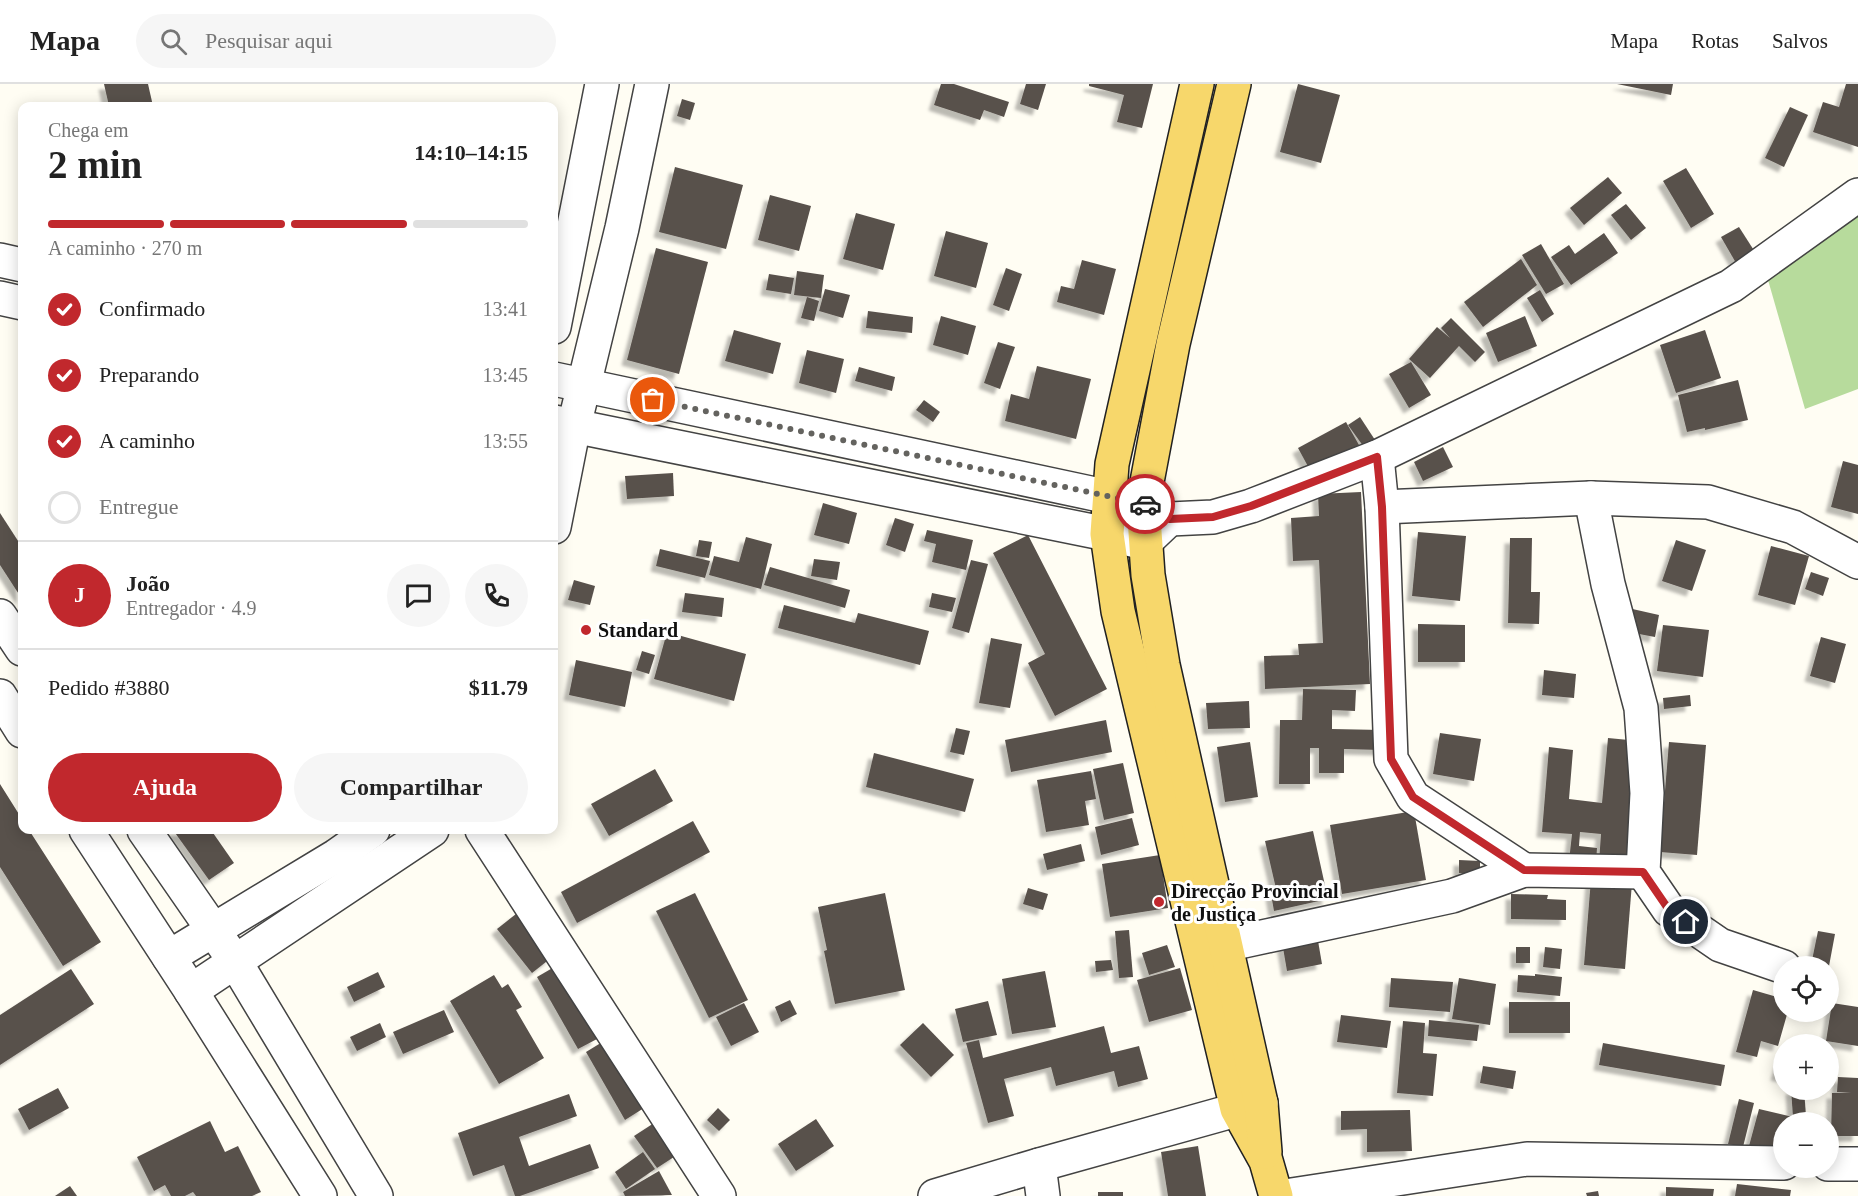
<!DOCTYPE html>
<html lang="pt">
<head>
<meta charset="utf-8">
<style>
	:root { --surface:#fff; --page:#f6f6f6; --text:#222; --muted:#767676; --line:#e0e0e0; --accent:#c1282d }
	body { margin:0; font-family:Georgia,serif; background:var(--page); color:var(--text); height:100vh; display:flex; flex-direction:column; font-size:22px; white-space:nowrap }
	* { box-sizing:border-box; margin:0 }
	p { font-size:20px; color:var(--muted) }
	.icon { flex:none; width:33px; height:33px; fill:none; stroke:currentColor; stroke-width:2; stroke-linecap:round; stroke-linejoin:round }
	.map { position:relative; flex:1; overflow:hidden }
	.drawer { position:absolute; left:18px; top:18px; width:540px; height:732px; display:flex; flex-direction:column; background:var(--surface); border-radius:12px; box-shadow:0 3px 15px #0003 }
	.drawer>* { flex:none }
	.controls { position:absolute; left:1773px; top:872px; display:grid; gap:12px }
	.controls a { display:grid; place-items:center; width:66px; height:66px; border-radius:50%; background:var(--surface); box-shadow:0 3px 15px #0003; font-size:30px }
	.pin { position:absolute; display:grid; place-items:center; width:51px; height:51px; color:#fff; margin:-26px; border:3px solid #fff; border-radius:50%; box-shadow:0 2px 6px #0007 }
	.courier { position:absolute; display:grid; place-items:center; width:60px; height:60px; margin:-30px; border:4px solid #c1282d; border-radius:50%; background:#fff; color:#222; box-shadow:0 2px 8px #0007 }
	.head em { font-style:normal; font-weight:700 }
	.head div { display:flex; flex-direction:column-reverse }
	.head { display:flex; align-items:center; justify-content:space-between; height:102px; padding:0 30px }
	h1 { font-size:39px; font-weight:700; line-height:45px }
	.bar { display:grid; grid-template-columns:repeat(4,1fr); gap:9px 6px; align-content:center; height:72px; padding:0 30px }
	.bar i { height:8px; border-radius:4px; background:var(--line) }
	.bar .selected { background:var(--accent) }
	.bar p { grid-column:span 4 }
	.line { display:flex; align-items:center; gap:15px; padding:0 30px; border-top:2px solid var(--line) }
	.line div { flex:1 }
	.round { display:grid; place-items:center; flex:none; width:63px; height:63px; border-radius:32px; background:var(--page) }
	ol { padding:0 30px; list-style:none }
	li { display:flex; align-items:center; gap:18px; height:66px }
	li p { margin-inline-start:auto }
	li .icon { padding:6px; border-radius:50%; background:var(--accent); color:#fff; stroke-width:4 }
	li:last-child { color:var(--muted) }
	li i { width:33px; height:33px; border:3px solid var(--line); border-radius:50% }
	.button { display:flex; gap:12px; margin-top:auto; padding:12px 30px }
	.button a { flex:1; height:69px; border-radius:36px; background:var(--accent); color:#fff; font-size:24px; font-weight:700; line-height:69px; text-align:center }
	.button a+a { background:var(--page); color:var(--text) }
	header { display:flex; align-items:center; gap:36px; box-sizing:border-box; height:84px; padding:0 30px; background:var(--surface); border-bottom:2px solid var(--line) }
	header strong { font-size:28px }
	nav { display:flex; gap:33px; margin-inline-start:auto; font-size:21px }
	.search { width:420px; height:54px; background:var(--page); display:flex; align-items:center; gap:15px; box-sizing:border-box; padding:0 21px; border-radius:33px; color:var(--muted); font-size:22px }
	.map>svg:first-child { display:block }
	.forest { fill:#b7db9c }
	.building { fill:#59514c; filter:url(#shadow) }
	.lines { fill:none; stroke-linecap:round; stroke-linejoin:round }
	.minor-casing { stroke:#434343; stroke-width:36 }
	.major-casing { stroke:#212121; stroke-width:36 }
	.minor { stroke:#fff; stroke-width:33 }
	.major { stroke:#f7d76b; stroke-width:33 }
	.done { stroke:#64635f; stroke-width:6; stroke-dasharray:0 10.8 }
	.route { stroke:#c1282d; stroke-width:8 }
	.poi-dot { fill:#c1282d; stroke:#fff; stroke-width:2 }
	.labels { text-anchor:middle; stroke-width:6; stroke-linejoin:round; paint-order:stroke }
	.poi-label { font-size:20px; font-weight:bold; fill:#101010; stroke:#fff; text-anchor:start }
</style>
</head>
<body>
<header>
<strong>Mapa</strong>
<div class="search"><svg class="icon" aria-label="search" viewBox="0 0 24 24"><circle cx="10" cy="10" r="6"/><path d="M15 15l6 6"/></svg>Pesquisar aqui</div>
<nav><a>Mapa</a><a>Rotas</a><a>Salvos</a></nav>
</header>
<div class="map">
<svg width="1858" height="1112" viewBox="0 0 1858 1112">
	<defs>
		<filter id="shadow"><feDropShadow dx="-5.5" dy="5.5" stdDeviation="1.5" flood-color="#0004"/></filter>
	</defs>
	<rect width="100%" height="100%" fill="#fffdf3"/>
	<polygon class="forest" points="1858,97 1858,305 1805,325 1764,182"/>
	<g class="building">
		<polygon points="104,0 148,0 153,22 109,22"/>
		<polygon points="941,0 954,0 1009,18 1004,33 984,26 980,36 934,21"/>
		<polygon points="1026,0 1046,0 1038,26 1020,20"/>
		<polygon points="1089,0 1153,0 1142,44 1117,38 1124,11 1089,2"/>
		<polygon points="1298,0 1340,11 1321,79 1280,68"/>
		<polygon points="1617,0 1673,0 1671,11"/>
		<polygon points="1846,0 1858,0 1858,63 1813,48 1823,18 1839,23"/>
		<polygon points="682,15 695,19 690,36 677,32"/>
		<polygon points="1790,23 1808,31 1784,83 1765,74"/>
		<polygon points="675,83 743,101 726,165 659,148"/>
		<polygon points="1686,84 1714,130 1691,144 1663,97"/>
		<polygon points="1608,93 1622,109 1584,141 1570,124"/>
		<polygon points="770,111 811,122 799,167 758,156"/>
		<polygon points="1626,120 1646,144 1631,156 1611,131"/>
		<polygon points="856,129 895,140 883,186 843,175"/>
		<polygon points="1739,143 1755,168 1736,179 1721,153"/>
		<polygon points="946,147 988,159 976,204 934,192"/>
		<polygon points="1604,149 1618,169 1571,201 1551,173 1569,161 1575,170"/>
		<polygon points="1541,160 1564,200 1546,210 1522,171"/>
		<polygon points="656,164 708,178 679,290 627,276"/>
		<polygon points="1521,175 1537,201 1483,243 1464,218"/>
		<polygon points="1082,176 1116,185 1104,231 1057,218 1061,202 1074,205"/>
		<polygon points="1006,184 1022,190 1009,227 993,221"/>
		<polygon points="797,187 824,191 821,214 794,211"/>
		<polygon points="769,190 794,194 791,210 766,206"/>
		<polygon points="825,205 850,211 843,234 819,227"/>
		<polygon points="1540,206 1554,230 1542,238 1527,214"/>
		<polygon points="807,213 819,217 814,237 801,234"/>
		<polygon points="868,227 913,233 912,249 866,244"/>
		<polygon points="941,232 976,242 968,271 933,261"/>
		<polygon points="1525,232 1537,262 1498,278 1486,249"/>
		<polygon points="1451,234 1485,268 1475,278 1459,262 1430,294 1409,275 1437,243 1450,254 1441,244"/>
		<polygon points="734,246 781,259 773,290 725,277"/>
		<polygon points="1705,246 1721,294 1676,309 1660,261"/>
		<polygon points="998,258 1015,263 1000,305 984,299"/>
		<polygon points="807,266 844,275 836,309 799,299"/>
		<polygon points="1411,278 1431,311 1409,324 1389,290"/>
		<polygon points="1037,282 1091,295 1076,355 1005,337 1011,310 1029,315"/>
		<polygon points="859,283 895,293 892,307 855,297"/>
		<polygon points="1738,296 1748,336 1705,346 1705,344 1687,348 1678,311"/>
		<polygon points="924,316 940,328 933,338 916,326"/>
		<polygon points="1360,333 1377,359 1366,366 1348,341"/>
		<polygon points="1346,338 1359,361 1311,388 1298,364"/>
		<polygon points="1443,363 1453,383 1423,397 1414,378"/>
		<polygon points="1843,377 1858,381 1858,430 1831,423"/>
		<polygon points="673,389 674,412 627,415 625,392"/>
		<polygon points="1361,408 1370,600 1265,605 1264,572 1299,571 1298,560 1323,559 1319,476 1293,477 1291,434 1319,432 1318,410"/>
		<polygon points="823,419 857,429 849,460 814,451"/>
		<polygon points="0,429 22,463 22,515 0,481"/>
		<polygon points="895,434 914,440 905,468 886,461"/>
		<polygon points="927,446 973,456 966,486 932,478 936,460 924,457"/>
		<polygon points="1418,448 1466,452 1460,517 1412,512"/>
		<polygon points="1028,451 1107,605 1055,632 1028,579 1045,570 993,469"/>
		<polygon points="746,453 772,460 761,505 709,491 714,472 739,478"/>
		<polygon points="1510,454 1532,454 1531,508 1540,508 1539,540 1508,539"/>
		<polygon points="699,456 712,458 709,474 696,472"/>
		<polygon points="1676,456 1706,466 1692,507 1662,497"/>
		<polygon points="1771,462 1809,472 1795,521 1758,511"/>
		<polygon points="660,465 710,477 705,494 656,482"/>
		<polygon points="814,475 840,478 837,496 811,492"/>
		<polygon points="971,476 988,480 969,549 952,544"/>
		<polygon points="770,483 850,506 845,524 764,501"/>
		<polygon points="1811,488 1829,494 1823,512 1805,505"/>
		<polygon points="574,496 595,502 590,521 568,516"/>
		<polygon points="685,509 724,514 722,533 682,528"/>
		<polygon points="932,509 956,514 952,528 929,523"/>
		<polygon points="784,521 855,539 858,529 929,547 920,581 778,544"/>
		<polygon points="1628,524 1659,531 1655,553 1623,547"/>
		<polygon points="1418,540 1465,541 1465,578 1418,578"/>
		<polygon points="1663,541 1709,546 1703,593 1657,587"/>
		<polygon points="667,548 746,570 734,617 654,595"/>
		<polygon points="1821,553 1846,560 1835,599 1810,592"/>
		<polygon points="991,554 1022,560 1010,624 979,619"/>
		<polygon points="642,567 655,571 649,590 636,586"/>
		<polygon points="576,576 632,588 625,623 569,611"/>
		<polygon points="1544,586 1576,590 1574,614 1542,611"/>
		<polygon points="1303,605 1356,606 1355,627 1332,626 1332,645 1382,646 1381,666 1344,665 1344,689 1319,689 1319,664 1310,664 1310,700 1279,700 1280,636 1302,636"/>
		<polygon points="1690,611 1691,622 1664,625 1663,614"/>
		<polygon points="1249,617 1250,644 1208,645 1206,619"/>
		<polygon points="1106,636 1112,668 1011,688 1005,656"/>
		<polygon points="956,644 970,647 964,671 950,668"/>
		<polygon points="1440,649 1481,655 1474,697 1433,690"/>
		<polygon points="1608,654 1639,657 1628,781 1599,778 1601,750 1580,748 1579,762 1597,764 1596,780 1569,777 1572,750 1542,748 1549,663 1573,666 1569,715 1602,719"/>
		<polygon points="1250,658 1258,713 1225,718 1217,663"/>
		<polygon points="1669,658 1706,661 1697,771 1660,768"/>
		<polygon points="874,669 974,695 965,728 866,703"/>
		<polygon points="1123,679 1134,729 1104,736 1093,685"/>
		<polygon points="655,685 673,717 609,752 591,720"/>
		<polygon points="1091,687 1096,715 1085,717 1089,741 1046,748 1037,696"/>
		<polygon points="0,700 22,735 22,746 29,746 101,858 63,882 0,783"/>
		<polygon points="1414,727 1426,796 1342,810 1330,741"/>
		<polygon points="1132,734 1139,761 1101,771 1095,743"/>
		<polygon points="693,737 710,768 577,839 561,808"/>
		<polygon points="173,746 211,746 234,779 209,796"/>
		<polygon points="1313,747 1328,815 1274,827 1271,810 1277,809 1265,757"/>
		<polygon points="1081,760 1085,777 1047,786 1043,770"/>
		<polygon points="1160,771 1168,824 1110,833 1102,780"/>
		<polygon points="1459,776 1480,777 1480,790 1459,789"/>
		<polygon points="1591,795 1632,799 1625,885 1584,881"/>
		<polygon points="1028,804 1048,810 1043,826 1023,820"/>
		<polygon points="695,809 748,916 709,934 656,827"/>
		<polygon points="885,809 905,906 835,920 824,867 827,866 818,823"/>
		<polygon points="1511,810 1548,811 1547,815 1566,816 1566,836 1511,835"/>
		<polygon points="516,830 551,874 532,889 497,845"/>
		<polygon points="1129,846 1133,893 1119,894 1115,847"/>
		<polygon points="1818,847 1835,850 1829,882 1811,881"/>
		<polygon points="1317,851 1322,880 1287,887 1282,858"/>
		<polygon points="1167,861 1175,883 1149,891 1142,869"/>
		<rect x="1516" y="863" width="14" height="16"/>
		<polygon points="1545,863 1562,865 1560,885 1543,883"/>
		<polygon points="1111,876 1113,886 1096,888 1095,877"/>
		<polygon points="556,882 597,955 578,965 537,893"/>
		<polygon points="1180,884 1192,926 1149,938 1137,896"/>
		<polygon points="71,885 94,920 0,981 0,931"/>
		<polygon points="1045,887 1056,943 1012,950 1002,895"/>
		<polygon points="378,888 385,903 354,918 347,903"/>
		<polygon points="1535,890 1562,893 1560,912 1517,908 1518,891 1535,892"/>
		<polygon points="494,891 502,904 508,900 522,923 516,926 544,974 499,1000 450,917"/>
		<polygon points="1391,894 1453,898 1450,928 1389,923"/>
		<polygon points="1459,894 1496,900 1490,941 1452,935"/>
		<polygon points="1753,906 1784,915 1784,927 1788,927 1778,962 1761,957 1757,973 1736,968"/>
		<polygon points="790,916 797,930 781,938 775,923"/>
		<polygon points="988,917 997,951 963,958 955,925"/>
		<rect x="1509" y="918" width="61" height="31"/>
		<polygon points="744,919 759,948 731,962 716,933"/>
		<polygon points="1832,919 1858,923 1858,962 1826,957"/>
		<polygon points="444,926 454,948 403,970 393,948"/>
		<polygon points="1341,931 1391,937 1387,964 1337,958"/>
		<polygon points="1429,936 1479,941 1477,957 1428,952"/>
		<polygon points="1403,937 1425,939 1423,969 1437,970 1433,1012 1397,1009"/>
		<polygon points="380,939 386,953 357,967 350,953"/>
		<polygon points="923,939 954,971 931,993 900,961"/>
		<polygon points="1104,942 1111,969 1139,962 1148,995 1118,1003 1114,987 1056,1002 1051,983 1004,995 1014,1032 988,1039 966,959 979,956 983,974"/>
		<polygon points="604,957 644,1024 625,1036 586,968"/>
		<polygon points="1603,959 1725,981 1721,1002 1599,981"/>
		<polygon points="1780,978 1784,979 1784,993 1776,991"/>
		<polygon points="1483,982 1516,987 1513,1005 1480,999"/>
		<polygon points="1838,993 1858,994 1858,1052 1831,1052 1832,1009 1851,1009 1837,1008"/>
		<polygon points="58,1004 69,1024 29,1046 18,1025"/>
		<polygon points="1791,1005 1804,1005 1806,1032 1793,1033"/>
		<polygon points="569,1010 577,1032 519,1053 529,1082 590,1060 599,1084 520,1112 515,1112 504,1081 473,1092 458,1049"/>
		<polygon points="1739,1015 1754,1019 1743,1063 1728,1060"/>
		<polygon points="718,1024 730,1036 719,1047 707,1036"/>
		<polygon points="1759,1025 1793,1033 1792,1038 1784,1038 1784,1071 1749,1062"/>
		<polygon points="1410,1026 1412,1067 1367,1068 1367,1045 1341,1046 1341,1027"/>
		<polygon points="816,1035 834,1062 796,1087 778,1060"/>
		<polygon points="210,1037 225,1068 238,1062 261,1108 252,1112 196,1112 193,1108 185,1112 171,1112 165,1101 154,1107 137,1073"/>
		<polygon points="654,1039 677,1071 657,1084 634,1052"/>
		<polygon points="1198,1062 1206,1112 1168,1112 1161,1068"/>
		<polygon points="643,1068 655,1085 626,1105 615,1088"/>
		<polygon points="659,1087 672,1111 625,1112 623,1108"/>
		<polygon points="1737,1100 1791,1106 1790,1112 1735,1112"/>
		<polygon points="70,1102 77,1112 55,1112"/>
		<polygon points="1666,1103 1714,1105 1713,1112 1666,1112"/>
		<polygon points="1598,1107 1599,1112 1587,1112 1586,1109"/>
		<rect x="1098" y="1108" width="25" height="4"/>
	</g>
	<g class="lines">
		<g class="minor-casing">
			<g id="minor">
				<polyline points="0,176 22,181"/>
				<polyline points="0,214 22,219"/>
				<polyline points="554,243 602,0"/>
				<polyline points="554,295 1109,413 1143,419 1170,435 1213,433 1251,422 1377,373 1731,202 1858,111"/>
				<polyline points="554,338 1107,450 1144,459 1164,440"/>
				<polyline points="1377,373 1382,423 1391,675 1413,713 1524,786"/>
				<polyline points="1591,414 1608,500 1641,624 1647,709 1643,788 1669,826 1720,861 1784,883"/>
				<polyline points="1382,423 1591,414 1708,418 1793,443 1858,478"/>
				<polyline points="554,443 574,342 622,144 652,0"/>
				<polyline points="0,532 22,565"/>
				<polyline points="0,612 22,647"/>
				<polyline points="86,746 191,907 320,1112"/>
				<polyline points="144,746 236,879 376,1112"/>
				<polyline points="482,746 719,1112"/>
				<polyline points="1225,861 1452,812 1524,786 1643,788"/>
				<polyline points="169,873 336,772 373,746"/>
				<polyline points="191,907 432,746"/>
				<polyline points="1828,1080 1858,1080"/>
				<polyline points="1039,1081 1043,1112"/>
				<polyline points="935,1112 1039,1081 1261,1019"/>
				<polyline points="1285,1112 1527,1075 1784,1079"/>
			</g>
		</g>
		<g class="major-casing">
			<g id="major">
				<polyline points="1197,0 1112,380 1107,450 1118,527 1237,1025 1266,1077 1276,1112"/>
				<polyline points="1234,0 1173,260 1143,419 1148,491 1163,581 1261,1019 1265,1068"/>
			</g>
		</g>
		<use href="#minor" class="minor"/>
		<use href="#major" class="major"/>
	</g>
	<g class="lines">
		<polyline class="done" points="653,316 1145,420"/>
		<polyline class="route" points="1145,420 1170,435 1213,433 1251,422 1377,373 1382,423 1391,675 1413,713 1524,786 1643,788 1669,826 1686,838"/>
	</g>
	<g class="poi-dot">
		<circle cx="586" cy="546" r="6"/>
		<circle cx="1159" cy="818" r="6"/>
	</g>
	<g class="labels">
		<g class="poi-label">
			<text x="598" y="553">Standard</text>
			<text x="1171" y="814">Direcção Provincial<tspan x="1171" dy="23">de Justiça</tspan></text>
		</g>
	</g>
</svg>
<div class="controls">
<a><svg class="icon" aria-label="locate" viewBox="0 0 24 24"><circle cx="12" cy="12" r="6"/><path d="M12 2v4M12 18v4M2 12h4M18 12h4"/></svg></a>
<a>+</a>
<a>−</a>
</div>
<div class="pin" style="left:653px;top:316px;background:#ea580c"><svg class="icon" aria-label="bag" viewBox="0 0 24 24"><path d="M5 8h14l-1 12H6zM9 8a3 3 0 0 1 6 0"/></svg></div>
<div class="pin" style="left:1686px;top:838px;background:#1f2937"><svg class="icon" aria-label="home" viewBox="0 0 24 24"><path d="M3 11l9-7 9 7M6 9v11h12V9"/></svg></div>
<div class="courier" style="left:1145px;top:420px"><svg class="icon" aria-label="car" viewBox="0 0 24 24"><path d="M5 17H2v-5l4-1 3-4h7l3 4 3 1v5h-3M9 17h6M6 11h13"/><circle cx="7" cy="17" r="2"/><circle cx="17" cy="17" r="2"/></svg></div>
<section class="drawer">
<div class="head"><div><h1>2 min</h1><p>Chega em</p></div><em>14:10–14:15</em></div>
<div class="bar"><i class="selected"></i><i class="selected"></i><i class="selected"></i><i></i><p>A caminho · 270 m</p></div>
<ol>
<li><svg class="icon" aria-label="check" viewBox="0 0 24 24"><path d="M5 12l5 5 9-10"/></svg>Confirmado<p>13:41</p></li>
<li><svg class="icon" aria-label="check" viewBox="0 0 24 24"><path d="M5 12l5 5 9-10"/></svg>Preparando<p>13:45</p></li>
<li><svg class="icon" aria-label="check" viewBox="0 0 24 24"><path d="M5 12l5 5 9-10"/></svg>A caminho<p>13:55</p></li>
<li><i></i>Entregue</li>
</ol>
<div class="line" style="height:108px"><b class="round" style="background:var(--accent);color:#fff">J</b><div><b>João</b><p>Entregador · 4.9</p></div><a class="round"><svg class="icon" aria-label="chat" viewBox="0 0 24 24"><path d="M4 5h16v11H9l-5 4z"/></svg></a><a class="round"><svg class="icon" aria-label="phone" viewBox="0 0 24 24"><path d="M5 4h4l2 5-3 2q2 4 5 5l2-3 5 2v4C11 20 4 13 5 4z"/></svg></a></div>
<div class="line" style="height:78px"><div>Pedido #3880</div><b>$11.79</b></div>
<div class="button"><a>Ajuda</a><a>Compartilhar</a></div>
</section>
</div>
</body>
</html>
